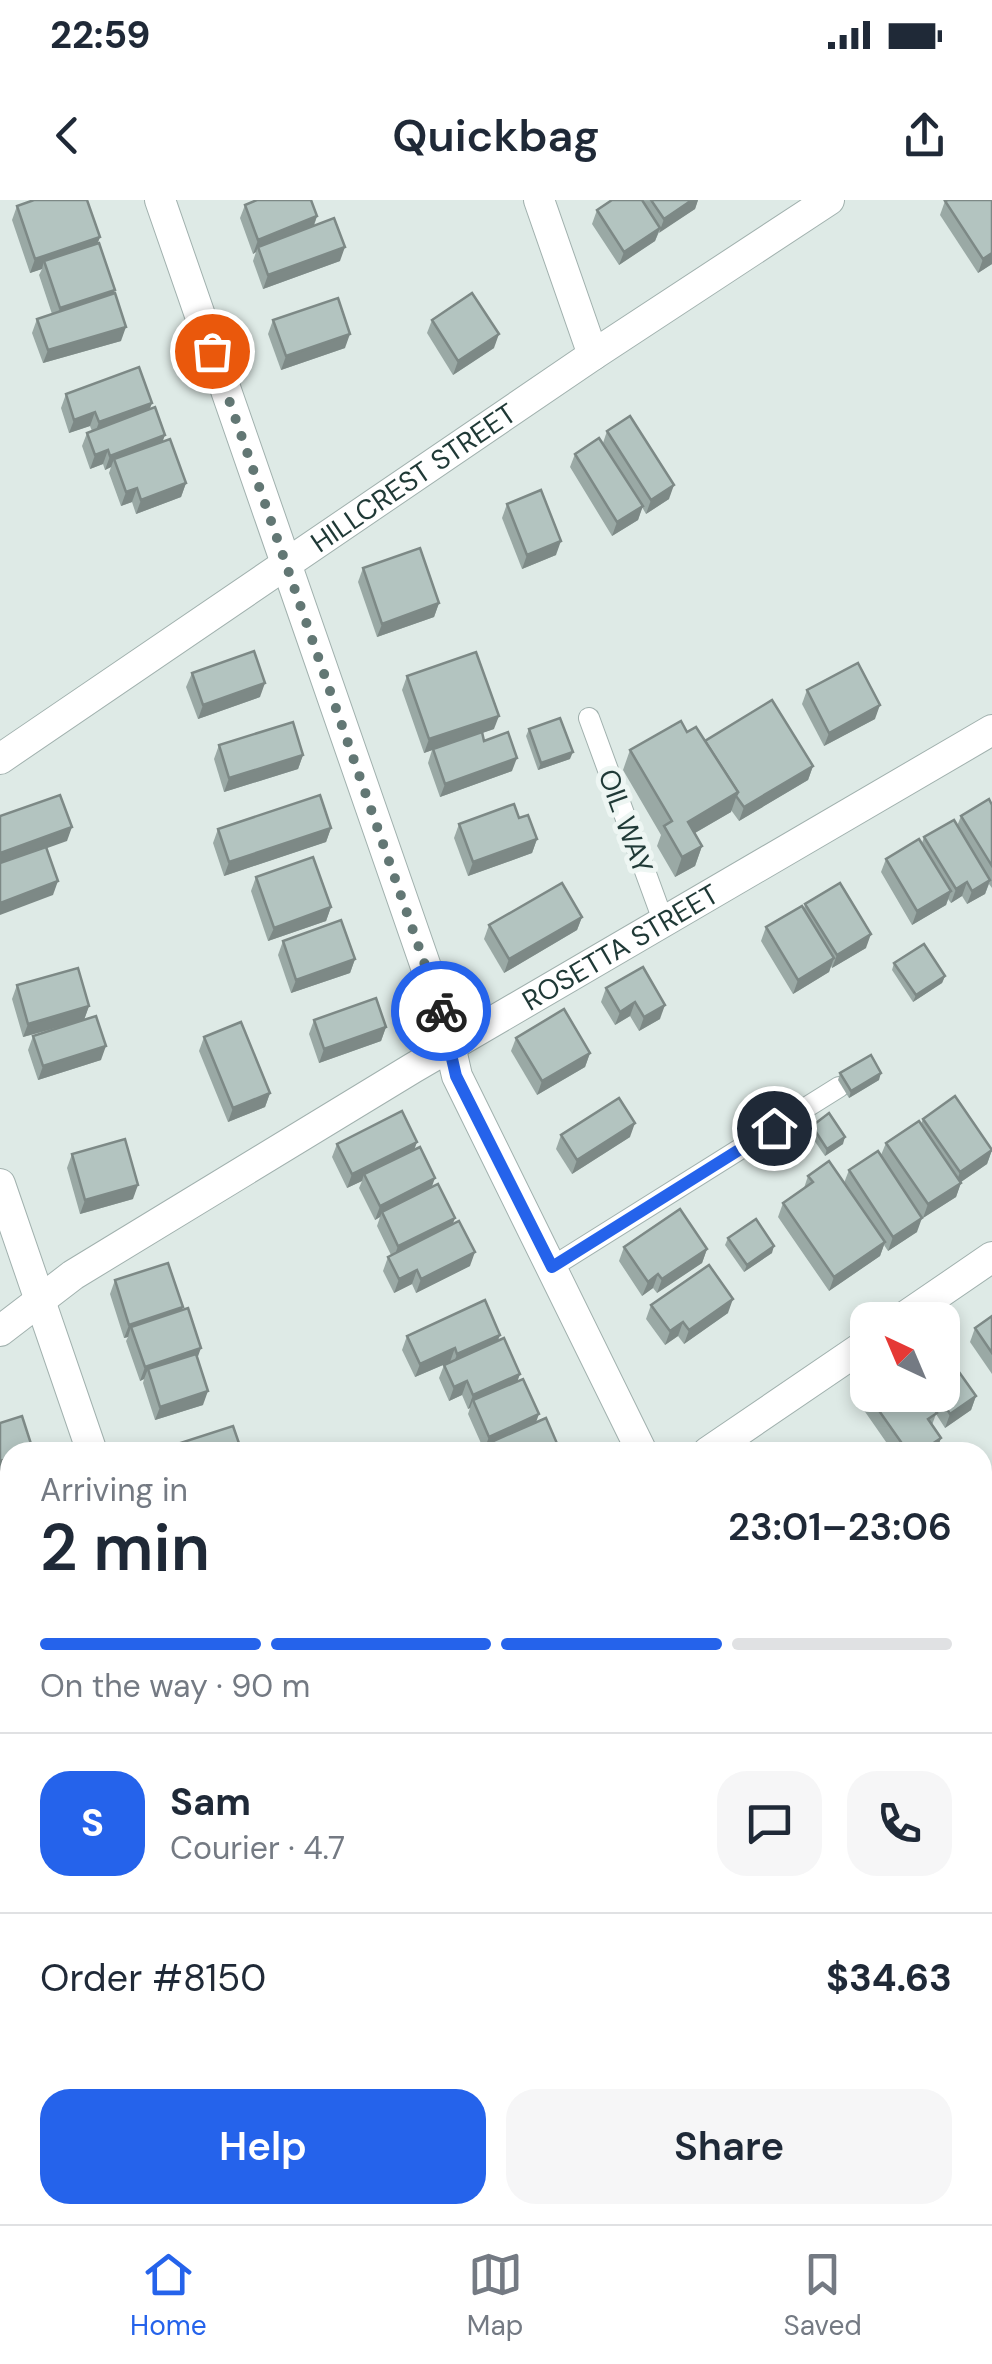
<!DOCTYPE html>
<html lang="en">
<head>
<meta charset="utf-8">
<style>
	:root { --surface:#fff; --page:#f6f6f7; --text:#1f2937; --muted:#747a83; --line:#e0e1e3; --accent:#2563eb }
	body { margin:0; font-family:"DM Sans",sans-serif; background:var(--page); color:var(--text); height:100vh; display:flex; flex-direction:column; font-size:38px; white-space:nowrap }
	* { box-sizing:border-box; margin:0 }
	p { font-size:32px; color:var(--muted) }
	.icon { flex:none; width:55px; height:55px; fill:none; stroke:currentColor; stroke-width:2; stroke-linecap:round; stroke-linejoin:round }
	.map { position:relative; flex:1; overflow:hidden }
	.side { position:absolute; left:0px; top:1242px; width:992px; height:782px; display:flex; flex-direction:column; background:var(--surface); border-radius:30px 30px 0 0; box-shadow:0 5px 15px #0003 }
	.side>* { flex:none }
	.needle { width:65px; rotate:316deg }
	.tools { position:absolute; left:850px; top:1102px; display:grid; gap:20px }
	.tools a { display:grid; place-items:center; width:110px; height:110px; border-radius:20px; background:var(--surface); box-shadow:0 5px 15px #0003; font-size:50px }
	.pin { position:absolute; display:grid; place-items:center; width:85px; height:85px; color:#fff; margin:-42px; border:5px solid #fff; border-radius:50%; box-shadow:0 2px 10px #0007 }
	.courier { position:absolute; display:grid; place-items:center; width:100px; height:100px; margin:-50px; border:8px solid #2563eb; border-radius:50%; background:#fff; color:#222; box-shadow:0 2px 12px #0007 }
	.head em { font-style:normal; font-weight:600 }
	.head div { display:flex; flex-direction:column-reverse }
	.head { display:flex; align-items:center; justify-content:space-between; height:170px; padding:0 40px }
	h1 { font-size:65px; font-weight:600; line-height:75px }
	.bar { display:grid; grid-template-columns:repeat(4,1fr); gap:15px 10px; align-content:center; height:120px; padding:0 40px }
	.bar i { height:12px; border-radius:8px; background:var(--line) }
	.bar .on { background:var(--accent) }
	.bar p { grid-column:span 4 }
	.line { display:flex; align-items:center; gap:25px; padding:0 40px; border-top:2px solid var(--line) }
	.line div { flex:1 }
	.round { display:grid; place-items:center; flex:none; width:105px; height:105px; border-radius:30px; background:var(--page) }
	.primary-button { display:flex; gap:20px; margin-top:auto; padding:20px 40px }
	.primary-button a { flex:1; height:115px; border-radius:30px; background:var(--accent); color:#fff; font-size:40px; font-weight:600; line-height:115px; text-align:center }
	.primary-button a+a { background:var(--page); color:var(--text) }
	.status { display:flex; justify-content:space-between; align-items:center; height:70px; padding:0 50px; background:var(--surface); direction:ltr }
	.status svg { height:28px; fill:currentColor }
	header { display:flex; justify-content:space-between; align-items:center; height:130px; padding:0 40px; background:var(--surface); font-size:45px; font-weight:600 }
	.menu { display:flex; justify-content:space-around; align-items:center; height:140px; border-top:2px solid var(--line); background:var(--surface); font-size:28px; color:var(--muted) }
	.menu a { display:grid; justify-items:center; gap:5px }
	.menu .on { color:var(--accent) }
	.map>svg:first-child { display:block }
	.lines { fill:none; stroke-linecap:round; stroke-linejoin:round }
	.lane-casing { stroke:#a1b1ae; stroke-width:22 }
	.street-casing { stroke:#a1b1ae; stroke-width:32 }
	.lane { stroke:#fff; stroke-width:20 }
	.street { stroke:#fff; stroke-width:30 }
	.wall { fill:#9aa9a5 }
	.shaded-wall { fill:#7d8986 }
	.building { fill:#b3c4c0; stroke:#7d8986; stroke-width:2.5 }
	.done { stroke:#627774; stroke-width:10; stroke-dasharray:0 18 }
	.route { stroke:#2563eb; stroke-width:12 }
	.labels { text-anchor:middle; stroke-width:10; stroke-linejoin:round; paint-order:stroke }
	.street-label { font-size:28px; fill:#1f3936; stroke:#eef6f3 }
</style>
</head>
<body>
<div class="status"><b>22:59</b><svg viewBox="0 0 49 12"><path d="M0 12V9h3v3zM5 12V6h3v6zM10 12V3h3v9zM15 12V0h3v12zM26 1h20v11H26zM47 4h2v5h-2z"/></svg></div>
<header><svg class="icon" aria-label="back" viewBox="0 0 24 24"><path d="M15 5l-7 7 7 7"/></svg>Quickbag<svg class="icon" aria-label="share" viewBox="0 0 24 24"><path d="M12 15V3M7 8l5-5 5 5M5 13v7h14v-7"/></svg></header>
<div class="map">
<svg width="992" height="2024" viewBox="0 0 992 2024">
	<rect width="100%" height="100%" fill="#deeae6"/>
	<g class="lines">
		<g class="lane-casing">
			<g id="lane">
				<polyline points="589,518 664,723"/>
				<polyline points="552,1067 839,887"/>
				<polyline points="0,1695 10,1724"/>
				<polyline points="14,2024 28,2015"/>
				<polyline points="789,2024 801,2015"/>
			</g>
		</g>
		<g class="street-casing">
			<g id="street">
				<polyline points="160,0 444,819 457,876 642,1252"/>
				<polyline points="539,0 593,155"/>
				<path id="s1" d="M0,559L593,155L829,0"/>
				<polyline points="0,984 92,1252"/>
				<polyline points="900,1120 992,1057"/>
				<path id="s2" d="M0,1131L73,1075L413,868L992,530"/>
				<polyline points="708,1252 868,1143"/>
				<polyline points="982,1615 992,1608"/>
				<polyline points="0,1746 10,1739"/>
				<polyline points="982,1937 992,1955"/>
				<polyline points="359,2015 362,2024"/>
				<polyline points="423,2024 435,2015"/>
			</g>
		</g>
		<use href="#lane" class="lane"/>
		<use href="#street" class="street"/>
	</g>
	<g class="wall">
		<polygon points="612,0 698,0 695,9 659,32 655,41 619,65 592,24 597,10"/>
		<polygon points="992,0 992,64 978,73 940,15 945,1"/>
		<polygon points="245,5 317,16 314,26 340,61 263,89 253,61 256,52 253,54 240,18"/>
		<polygon points="17,6 100,37 97,43 113,94 121,141 43,163 32,133 37,119 52,114 39,75 42,69 30,73 12,20"/>
		<polygon points="273,120 345,148 281,170 268,134"/>
		<polygon points="432,120 494,148 453,175 427,133"/>
		<polygon points="66,194 150,209 163,241 186,283 181,297 136,314 132,302 121,306 109,273 111,267 105,270 103,264 90,269 82,246 87,233 92,231 90,226 69,233 61,208"/>
		<polygon points="607,231 669,299 646,314 642,307 638,320 612,336 570,267 575,254 603,243"/>
		<polygon points="507,304 556,355 522,369 502,318"/>
		<polygon points="363,368 439,403 434,417 377,437 358,382"/>
		<polygon points="192,473 260,497 198,519 186,487"/>
		<polygon points="407,476 494,529 482,533 484,541 512,571 440,597 428,563 432,550 424,553 402,490"/>
		<polygon points="807,490 875,519 824,546 802,504"/>
		<polygon points="529,529 570,559 538,570 526,536"/>
		<polygon points="705,541 813,566 808,580 739,621 731,610 731,612 695,633 702,646 695,666 675,677 657,646 661,635 623,570 630,550"/>
		<polygon points="219,545 303,555 298,569 224,592 214,559"/>
		<polygon points="992,605 992,688 989,684 985,694 967,704 962,696 951,703 948,699 946,705 912,725 881,672 886,659 922,643 924,637 957,626 961,616"/>
		<polygon points="519,618 537,639 532,653 468,676 454,638 459,624"/>
		<polygon points="331,628 326,642 224,676 213,643 218,629"/>
		<polygon points="256,677 331,707 326,721 268,741 251,691"/>
		<polygon points="805,704 866,748 832,768 831,766 829,772 793,794 761,741 766,727 804,709"/>
		<polygon points="582,717 577,730 504,773 484,739 489,725"/>
		<polygon points="283,741 355,759 350,773 291,793 278,755"/>
		<polygon points="894,763 945,776 942,783 913,802 892,770"/>
		<polygon points="643,767 660,819 639,831 630,816 615,825 601,802 606,788"/>
		<polygon points="17,785 89,806 84,820 101,860 38,880 28,850 33,836 76,823 23,837 12,799"/>
		<polygon points="314,820 386,827 381,841 319,863 309,834"/>
		<polygon points="204,837 270,893 265,907 228,922 199,851"/>
		<polygon points="516,838 590,853 585,867 537,895 511,851"/>
		<polygon points="840,873 879,880 849,898 838,880"/>
		<polygon points="923,919 992,950 987,964 961,982 956,997 923,1018 904,990 917,1032 888,1051 884,1045 880,1056 829,1091 778,1017 783,1003 804,988 808,976 844,983 849,970 881,955 886,943 921,924"/>
		<polygon points="812,926 843,944 825,956 809,933"/>
		<polygon points="561,935 630,937 572,974 556,949"/>
		<polygon points="417,942 414,950 432,987 452,1024 470,1066 416,1093 412,1084 394,1093 383,1071 388,1057 391,1055 377,1026 380,1017 375,1020 359,988 362,981 347,988 332,957 337,944"/>
		<polygon points="72,954 133,999 80,1014 67,968"/>
		<polygon points="728,1038 772,1053 744,1072 725,1045"/>
		<polygon points="624,1047 707,1049 702,1063 657,1093 653,1088 642,1096 619,1061"/>
		<polygon points="115,1080 182,1110 197,1159 203,1205 155,1220 143,1183 144,1179 140,1181 126,1141 128,1137 124,1138 110,1094"/>
		<polygon points="651,1105 728,1113 684,1144 678,1136 665,1145 646,1119"/>
		<polygon points="992,1116 992,1174 970,1142 975,1128"/>
		<polygon points="407,1136 498,1140 520,1174 517,1181 536,1223 557,1252 488,1252 489,1248 484,1250 468,1214 470,1208 468,1209 462,1195 449,1201 439,1178 444,1165 450,1162 415,1177 402,1150"/>
		<polygon points="857,1179 868,1195 976,1196 971,1210 945,1228 936,1214 932,1225 941,1238 935,1252 893,1252 852,1193"/>
		<polygon points="992,1416 992,1498 986,1428"/>
		<polygon points="166,2015 311,2015 312,2024 166,2024 164,2021"/>
		<polygon points="867,2015 903,2015 891,2024 874,2024"/>
		<polygon points="924,2015 982,2015 992,2024 921,2024"/>
	</g>
	<g class="shaded-wall">
		<polygon points="692,0 698,0 695,9 659,33 664,19"/>
		<polygon points="317,16 312,30 258,47 256,52 253,54 258,40"/>
		<polygon points="660,28 655,41 619,65 624,52"/>
		<polygon points="100,37 95,51 44,61 42,69 30,73 35,59"/>
		<polygon points="345,47 340,61 263,89 268,75"/>
		<polygon points="992,53 992,64 978,73 983,59"/>
		<polygon points="115,90 110,104 54,122 60,108"/>
		<polygon points="126,127 121,141 43,163 48,150"/>
		<polygon points="350,134 345,148 281,170 286,156"/>
		<polygon points="499,134 494,148 453,175 458,161"/>
		<polygon points="152,203 147,217 94,236 99,222"/>
		<polygon points="95,212 90,226 69,233 74,220"/>
		<polygon points="165,235 160,249 114,259 111,267 105,270 110,256"/>
		<polygon points="108,250 103,264 90,269 95,255"/>
		<polygon points="186,283 181,297 136,314 141,300"/>
		<polygon points="674,285 669,299 646,314 651,300"/>
		<polygon points="137,288 132,302 121,306 126,292"/>
		<polygon points="643,306 638,320 612,336 617,322"/>
		<polygon points="561,341 556,355 522,369 527,355"/>
		<polygon points="439,403 434,417 377,437 382,424"/>
		<polygon points="265,483 260,497 198,519 203,505"/>
		<polygon points="880,505 875,519 824,546 829,533"/>
		<polygon points="499,516 494,529 424,553 429,539"/>
		<polygon points="573,552 570,559 538,570 541,563"/>
		<polygon points="303,555 298,569 224,592 229,578"/>
		<polygon points="517,558 512,571 440,597 445,584"/>
		<polygon points="813,566 808,580 739,621 744,607"/>
		<polygon points="738,592 731,612 681,641 688,622"/>
		<polygon points="72,627 67,641 0,665 0,653"/>
		<polygon points="331,628 326,642 224,676 229,662"/>
		<polygon points="537,639 532,653 468,676 473,662"/>
		<polygon points="702,646 695,666 675,677 682,657"/>
		<polygon points="990,680 985,694 967,704 972,691"/>
		<polygon points="58,681 53,695 0,715 0,703"/>
		<polygon points="967,682 962,696 951,703 956,689"/>
		<polygon points="951,691 946,705 912,725 917,711"/>
		<polygon points="331,707 326,721 268,741 274,728"/>
		<polygon points="582,717 577,730 504,773 509,759"/>
		<polygon points="871,734 866,748 832,768 837,755"/>
		<polygon points="834,758 829,772 793,794 798,780"/>
		<polygon points="355,759 350,773 291,793 296,780"/>
		<polygon points="945,776 942,783 913,802 916,795"/>
		<polygon points="635,802 630,816 615,825 620,812"/>
		<polygon points="665,805 660,819 639,831 644,817"/>
		<polygon points="89,806 84,820 23,837 28,824"/>
		<polygon points="386,827 381,841 319,863 324,849"/>
		<polygon points="106,846 101,860 38,880 43,866"/>
		<polygon points="590,853 585,867 537,895 542,881"/>
		<polygon points="881,873 879,880 849,898 851,891"/>
		<polygon points="270,893 265,907 228,922 233,908"/>
		<polygon points="635,923 630,937 572,974 577,960"/>
		<polygon points="845,937 843,944 825,956 827,949"/>
		<polygon points="417,942 412,955 364,974 362,981 347,988 352,974"/>
		<polygon points="992,950 987,964 955,986 960,972"/>
		<polygon points="435,978 430,992 382,1012 380,1017 375,1020 380,1006"/>
		<polygon points="961,983 956,997 923,1018 928,1004"/>
		<polygon points="138,985 133,999 80,1014 85,1000"/>
		<polygon points="455,1018 450,1032 393,1060 398,1046"/>
		<polygon points="922,1018 917,1032 888,1051 893,1037"/>
		<polygon points="885,1042 880,1056 829,1091 834,1077"/>
		<polygon points="774,1046 772,1053 744,1072 747,1065"/>
		<polygon points="707,1049 702,1063 657,1093 662,1079"/>
		<polygon points="475,1052 470,1066 416,1093 421,1079"/>
		<polygon points="417,1070 412,1084 394,1093 399,1079"/>
		<polygon points="658,1074 653,1088 642,1096 648,1082"/>
		<polygon points="733,1099 728,1113 684,1144 689,1130"/>
		<polygon points="183,1107 178,1121 131,1127 128,1137 124,1138 129,1125"/>
		<polygon points="683,1122 678,1136 665,1145 670,1131"/>
		<polygon points="500,1135 495,1149 452,1168 457,1154"/>
		<polygon points="201,1148 196,1162 148,1169 144,1179 140,1181 145,1167"/>
		<polygon points="455,1148 450,1162 415,1177 420,1164"/>
		<polygon points="520,1174 515,1188 473,1200 470,1208 468,1209 473,1195"/>
		<polygon points="467,1181 462,1195 449,1201 454,1187"/>
		<polygon points="208,1191 203,1205 155,1220 160,1207"/>
		<polygon points="976,1196 971,1210 945,1228 950,1214"/>
		<polygon points="539,1214 534,1228 491,1242 489,1248 484,1250 489,1237"/>
		<polygon points="941,1238 936,1252 920,1252"/>
		<polygon points="10,1258 10,1270 0,1273 0,1261"/>
		<polygon points="10,1298 10,1310 0,1314 0,1302"/>
		<polygon points="992,1489 992,1498 982,1506 982,1496"/>
		<polygon points="10,1861 10,1876 0,1882 0,1867"/>
		<polygon points="889,2015 903,2015 891,2024 883,2024 885,2018"/>
	</g>
	<g class="building">
		<polygon points="34,0 87,0 100,37 35,59 17,6"/>
		<polygon points="257,0 311,0 317,16 258,40 245,5"/>
		<polygon points="612,0 642,0 660,28 624,52 597,10"/>
		<polygon points="651,0 692,0 664,19"/>
		<polygon points="948,0 992,0 992,53 983,59 945,1"/>
		<polygon points="334,18 345,47 268,75 258,47"/>
		<polygon points="99,43 115,90 60,108 44,61"/>
		<polygon points="115,93 126,127 48,150 37,119"/>
		<polygon points="472,93 499,134 458,161 432,120"/>
		<polygon points="338,98 350,134 286,156 273,120"/>
		<polygon points="139,167 152,203 99,222 95,212 74,220 66,194"/>
		<polygon points="155,207 165,235 110,256 108,250 95,255 87,233"/>
		<polygon points="630,216 674,285 651,300 607,231"/>
		<polygon points="599,238 643,306 617,322 575,254"/>
		<polygon points="170,239 186,283 141,300 137,288 126,292 114,259"/>
		<polygon points="541,290 561,341 527,355 507,304"/>
		<polygon points="420,348 439,403 382,424 363,368"/>
		<polygon points="254,451 265,483 203,505 192,473"/>
		<polygon points="476,452 499,516 429,539 407,476"/>
		<polygon points="858,463 880,505 829,533 807,490"/>
		<polygon points="772,500 813,566 744,607 736,596 738,592 705,541"/>
		<polygon points="560,518 573,552 541,563 529,529"/>
		<polygon points="681,521 687,532 696,527 738,592 688,622 702,646 682,657 664,626 672,621 630,550"/>
		<polygon points="293,522 303,555 229,578 219,545"/>
		<polygon points="482,532 484,541 508,532 517,558 445,584 433,549"/>
		<polygon points="60,595 72,627 0,653 0,616"/>
		<polygon points="320,595 331,628 229,662 218,629"/>
		<polygon points="989,599 992,605 992,666 961,616"/>
		<polygon points="514,604 519,618 528,615 537,639 473,662 459,624"/>
		<polygon points="954,620 990,680 972,691 967,682 956,689 924,637"/>
		<polygon points="919,639 951,691 917,711 886,659"/>
		<polygon points="46,647 58,681 0,703 0,663"/>
		<polygon points="313,657 331,707 274,728 256,677"/>
		<polygon points="562,683 582,717 509,759 489,725"/>
		<polygon points="840,683 871,734 837,755 805,704"/>
		<polygon points="802,706 834,758 798,780 766,727"/>
		<polygon points="341,720 355,759 296,780 283,741"/>
		<polygon points="924,744 945,776 916,795 894,763"/>
		<polygon points="643,767 665,805 644,817 635,802 620,812 606,788"/>
		<polygon points="78,768 89,806 28,824 17,785"/>
		<polygon points="376,798 386,827 324,849 314,820"/>
		<polygon points="564,809 590,853 542,881 516,838"/>
		<polygon points="96,816 106,846 43,866 33,836"/>
		<polygon points="241,822 270,893 233,908 204,837"/>
		<polygon points="871,855 881,873 851,891 840,873"/>
		<polygon points="955,896 992,950 960,972 923,919"/>
		<polygon points="619,898 635,923 577,960 561,935"/>
		<polygon points="402,911 417,942 352,974 337,944"/>
		<polygon points="829,913 845,937 827,949 812,926"/>
		<polygon points="919,921 961,983 928,1004 886,943"/>
		<polygon points="125,939 138,985 85,1000 72,954"/>
		<polygon points="420,947 435,978 380,1006 364,974"/>
		<polygon points="878,951 922,1018 893,1037 849,970"/>
		<polygon points="829,961 885,1042 834,1077 783,1003 813,982 808,976"/>
		<polygon points="438,984 455,1018 398,1046 382,1012"/>
		<polygon points="680,1009 707,1049 662,1079 658,1074 648,1082 624,1047"/>
		<polygon points="756,1019 774,1046 747,1065 728,1038"/>
		<polygon points="459,1021 475,1052 421,1079 417,1070 399,1079 388,1057"/>
		<polygon points="168,1063 183,1107 129,1125 115,1080"/>
		<polygon points="709,1065 733,1099 689,1130 683,1122 670,1131 651,1105"/>
		<polygon points="485,1100 500,1135 457,1154 455,1148 420,1164 407,1136"/>
		<polygon points="188,1108 201,1148 145,1167 131,1127"/>
		<polygon points="992,1116 992,1153 975,1128"/>
		<polygon points="504,1138 520,1174 473,1195 467,1181 454,1187 444,1165"/>
		<polygon points="942,1148 976,1196 950,1214 938,1195 942,1195"/>
		<polygon points="196,1154 208,1191 160,1207 148,1169"/>
		<polygon points="868,1172 868,1194 857,1179"/>
		<polygon points="523,1179 539,1214 489,1237 473,1200"/>
		<polygon points="868,1195 925,1195 937,1213 928,1219 941,1238 920,1252 908,1252"/>
		<polygon points="22,1216 33,1250 25,1252 10,1252 10,1258 0,1261 0,1223"/>
		<polygon points="546,1218 559,1248 550,1252 496,1252 491,1242"/>
		<polygon points="233,1226 242,1252 176,1252 174,1245"/>
		<polygon points="10,1265 10,1298 0,1302 0,1269"/>
		<polygon points="982,1423 992,1435 992,1489 982,1496"/>
		<polygon points="10,1789 10,1861 0,1867 0,1795"/>
		<polygon points="982,2000 992,2020 992,2024 951,2024 941,2015 982,2015"/>
		<polygon points="174,2015 213,2015 220,2024 180,2024"/>
		<polygon points="219,2015 260,2015 266,2024 225,2024"/>
		<polygon points="263,2015 311,2015 314,2019 306,2024 269,2024"/>
	</g>
	<g class="lines">
		<polyline class="done" points="212,151 441,811"/>
		<polyline class="route" points="441,811 456,876 552,1067 774,928"/>
	</g>
	<g class="labels">
		<g class="street-label">
			<text dy="10" stroke="none"><textPath href="#s1" startOffset="500">HILLCREST STREET</textPath></text>
			<text transform="translate(626 621) rotate(70)" y="10">OIL WAY</text>
			<text dy="10" stroke="none"><textPath href="#s2" startOffset="730">ROSETTA STREET</textPath></text>
		</g>
	</g>
</svg>
<div class="tools">
<a><svg class="needle" viewBox="-14 -14 28 28"><path d="M0-13l5 13h-10z" fill="#e53935"/><path d="M0 13l5-13h-10z" fill="#747a83"/></svg></a>
</div>
<div class="pin" style="left:212px;top:151px;background:#ea580c"><svg class="icon" aria-label="bag" viewBox="0 0 24 24"><path d="M5 8h14l-1 12H6zM9 8a3 3 0 0 1 6 0"/></svg></div>
<div class="pin" style="left:774px;top:928px;background:#1f2937"><svg class="icon" aria-label="home" viewBox="0 0 24 24"><path d="M3 11l9-7 9 7M6 9v11h12V9"/></svg></div>
<div class="courier" style="left:441px;top:811px"><svg class="icon" aria-label="bike" viewBox="0 0 24 24"><circle cx="6" cy="16" r="4"/><circle cx="18" cy="16" r="4"/><path d="M6 16l4-8h5l3 8M10 8l3 8H6M13 5h3"/></svg></div>
<section class="side">
<div class="head"><div><h1>2 min</h1><p>Arriving in</p></div><em>23:01–23:06</em></div>
<div class="bar"><i class="on"></i><i class="on"></i><i class="on"></i><i></i><p>On the way · 90 m</p></div>
<div class="line" style="height:180px"><b class="round" style="background:var(--accent);color:#fff">S</b><div><b>Sam</b><p>Courier · 4.7</p></div><a class="round"><svg class="icon" aria-label="chat" viewBox="0 0 24 24"><path d="M4 5h16v11H9l-5 4z"/></svg></a><a class="round"><svg class="icon" aria-label="phone" viewBox="0 0 24 24"><path d="M5 4h4l2 5-3 2q2 4 5 5l2-3 5 2v4C11 20 4 13 5 4z"/></svg></a></div>
<div class="line" style="height:130px"><div>Order #8150</div><b>$34.63</b></div>
<div class="primary-button"><a>Help</a><a>Share</a></div>
</section>
</div>
<nav class="menu">
<a class="on"><svg class="icon" aria-label="home" viewBox="0 0 24 24"><path d="M3 11l9-7 9 7M6 9v11h12V9"/></svg>Home</a>
<a><svg class="icon" aria-label="map" viewBox="0 0 24 24"><path d="M3 6l6-2 6 2 6-2v14l-6 2-6-2-6 2zM9 4v14M15 6v14"/></svg>Map</a>
<a><svg class="icon" aria-label="saved" viewBox="0 0 24 24"><path d="M7 4h10v16l-5-4-5 4z"/></svg>Saved</a>
</nav>
</body>
</html>
